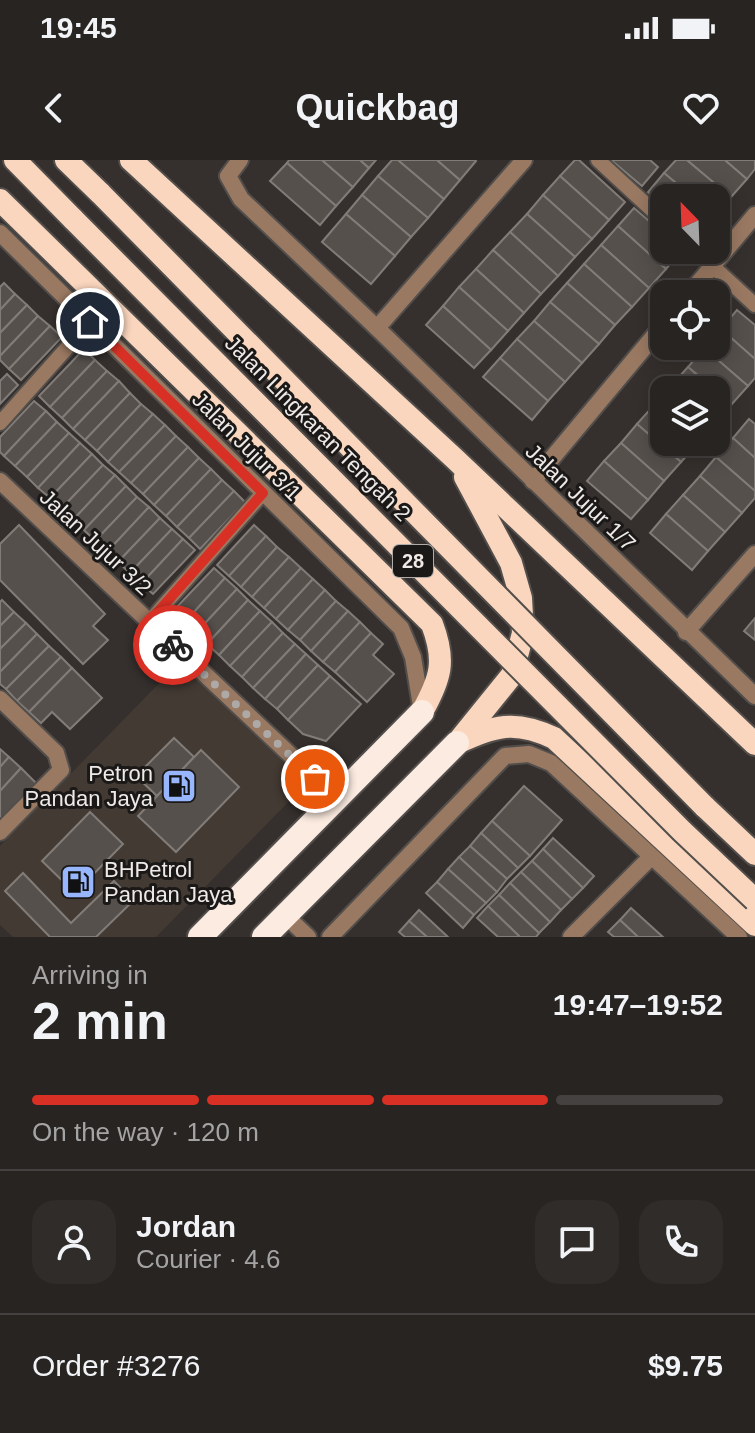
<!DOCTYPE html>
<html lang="en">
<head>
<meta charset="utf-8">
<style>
	:root { --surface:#282422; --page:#302c2a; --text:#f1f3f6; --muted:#a5a4a5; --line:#444140; --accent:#d93025 }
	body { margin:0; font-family:Helvetica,sans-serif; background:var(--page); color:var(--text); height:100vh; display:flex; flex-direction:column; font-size:30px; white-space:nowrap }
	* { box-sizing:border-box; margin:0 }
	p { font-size:26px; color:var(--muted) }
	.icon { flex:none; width:44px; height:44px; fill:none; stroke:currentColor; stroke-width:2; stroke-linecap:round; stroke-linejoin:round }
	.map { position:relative; height:777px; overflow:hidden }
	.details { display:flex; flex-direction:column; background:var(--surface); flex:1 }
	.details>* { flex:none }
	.needle { width:52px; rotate:337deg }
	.buttons { position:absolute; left:650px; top:24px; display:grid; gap:16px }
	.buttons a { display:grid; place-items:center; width:80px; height:80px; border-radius:16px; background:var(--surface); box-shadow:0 4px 20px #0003,0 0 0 2px var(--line); font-size:40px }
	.pin { position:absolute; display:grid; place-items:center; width:68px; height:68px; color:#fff; margin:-34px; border:4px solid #fff; border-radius:50%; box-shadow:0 2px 8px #0007 }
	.courier { position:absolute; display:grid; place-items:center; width:80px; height:80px; margin:-40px; border:6px solid #d93025; border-radius:50%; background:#fff; color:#222; box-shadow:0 2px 10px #0007 }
	.summary em { font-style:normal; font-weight:700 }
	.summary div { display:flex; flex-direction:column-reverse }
	.summary { display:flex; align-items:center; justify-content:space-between; height:136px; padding:0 32px }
	h1 { font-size:52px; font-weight:700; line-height:60px }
	.bar { display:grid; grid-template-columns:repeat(4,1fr); gap:12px 8px; align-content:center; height:96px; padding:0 32px }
	.bar i { height:10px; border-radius:6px; background:var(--line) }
	.bar .current { background:var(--accent) }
	.bar p { grid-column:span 4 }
	.line { display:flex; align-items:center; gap:20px; padding:0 32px; border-top:2px solid var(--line) }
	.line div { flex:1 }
	.round { display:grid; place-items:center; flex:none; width:84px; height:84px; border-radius:24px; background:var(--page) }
	.status { display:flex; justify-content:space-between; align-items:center; height:56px; padding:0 40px; background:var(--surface); direction:ltr }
	.status svg { height:22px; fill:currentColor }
	header { display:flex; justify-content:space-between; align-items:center; height:104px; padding:0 32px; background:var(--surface); font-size:36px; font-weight:700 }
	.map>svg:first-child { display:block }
	.built { fill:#433a33 }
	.building { fill:#55504c; stroke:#817c78; stroke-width:2 }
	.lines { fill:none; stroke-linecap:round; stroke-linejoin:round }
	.service-casing { stroke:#524e4b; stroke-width:18 }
	.minor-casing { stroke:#524e4b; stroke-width:20 }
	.trunk-casing { stroke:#524e4b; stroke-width:26 }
	.motorway-casing { stroke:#524e4b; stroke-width:28 }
	.service { stroke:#9a7962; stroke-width:14 }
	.minor { stroke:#9a7962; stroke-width:16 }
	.trunk { stroke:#fad6be; stroke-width:22 }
	.motorway { stroke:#fcebe0; stroke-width:24 }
	.trunk-bridge-casing { stroke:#524e4b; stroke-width:26; stroke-linecap:butt }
	.trunk-bridge { stroke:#fad6be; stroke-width:22 }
	.done { stroke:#ada9a7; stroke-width:8; stroke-dasharray:0 14.4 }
	.route { stroke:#d93025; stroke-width:10 }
	.labels { text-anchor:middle; stroke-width:6; stroke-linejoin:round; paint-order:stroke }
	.shield { fill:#1b1917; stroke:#aeaba9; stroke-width:2 }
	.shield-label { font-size:20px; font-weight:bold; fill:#edeae8 }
	.street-label { font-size:22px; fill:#edeae8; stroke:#1b1917 }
	.poi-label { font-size:22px; fill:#edeae8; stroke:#1b1917; text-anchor:end }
</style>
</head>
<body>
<div class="status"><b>19:45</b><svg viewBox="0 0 49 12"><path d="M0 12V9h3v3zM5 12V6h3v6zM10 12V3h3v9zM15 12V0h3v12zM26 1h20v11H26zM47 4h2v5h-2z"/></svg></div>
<header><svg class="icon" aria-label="back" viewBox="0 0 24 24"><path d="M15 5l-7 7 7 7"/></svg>Quickbag<svg class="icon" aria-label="heart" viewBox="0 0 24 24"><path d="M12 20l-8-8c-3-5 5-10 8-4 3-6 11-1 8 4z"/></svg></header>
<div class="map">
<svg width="755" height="777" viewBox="0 0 755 777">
	<rect width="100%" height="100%" fill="#35302d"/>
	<polygon class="built" points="179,503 306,624 156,777 13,777 0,765 0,686"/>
	<g class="building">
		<polygon points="289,0 322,0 353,27 336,46 287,3"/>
		<polygon points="322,0 360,0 369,8 353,27"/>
		<polygon points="360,0 376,0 369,8"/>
		<polygon points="392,0 398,0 444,39 428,58 378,16"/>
		<polygon points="398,0 437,0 460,20 444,39"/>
		<polygon points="437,0 475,0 476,1 460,20"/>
		<polygon points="575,0 579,0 625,42 609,60 560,16"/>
		<polygon points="611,0 650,0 658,7 642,26"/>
		<polygon points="676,0 687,0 731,37 716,56 716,38 694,38 664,13"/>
		<polygon points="687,0 725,0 747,19 731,37"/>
		<polygon points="725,0 755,0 755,9 747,19"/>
		<polygon points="287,3 336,46 320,65 270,21"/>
		<polygon points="664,13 694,38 664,38 664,45 648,32"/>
		<polygon points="378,16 428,58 411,77 362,35"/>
		<polygon points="560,16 609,60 592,79 543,35"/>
		<polygon points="362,35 411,77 395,96 346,54"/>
		<polygon points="543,35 592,79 575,97 527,54"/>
		<polygon points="634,48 664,74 664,90 682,90 666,109 618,66"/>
		<polygon points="346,54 395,96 371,124 322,82"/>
		<polygon points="527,54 575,97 558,116 510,72"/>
		<polygon points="618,66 666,109 649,128 601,85"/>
		<polygon points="510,72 558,116 541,134 493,90"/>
		<polygon points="601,85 649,128 632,147 584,104"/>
		<polygon points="493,90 541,134 524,153 476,109"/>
		<polygon points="584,104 632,147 615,165 567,123"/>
		<polygon points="476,109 524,153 508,171 459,127"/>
		<polygon points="4,123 15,134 0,150 0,127"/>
		<polygon points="567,123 615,165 599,184 550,142"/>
		<polygon points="459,127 508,171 491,190 443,146"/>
		<polygon points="15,134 27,145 0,173 0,150"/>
		<polygon points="550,142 599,184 582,203 534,161"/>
		<polygon points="27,145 38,156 0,196 0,173"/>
		<polygon points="443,146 491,190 474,208 426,165"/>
		<polygon points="737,150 755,165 755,199 721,169"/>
		<polygon points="38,156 50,166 9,209 0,200 0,196"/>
		<polygon points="534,161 582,203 565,222 517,179"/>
		<polygon points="50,166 62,177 21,220 9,209"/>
		<polygon points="721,169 755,199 755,218 748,226 704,188 706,186 716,186 716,174"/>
		<polygon points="517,179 565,222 548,241 500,198"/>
		<polygon points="704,188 748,226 731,245 716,230 688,207"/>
		<polygon points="84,189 95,200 50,247 39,236"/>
		<polygon points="500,198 548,241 532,260 483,217"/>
		<polygon points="95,200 107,211 62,258 50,247"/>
		<polygon points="688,207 714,230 676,230 671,226"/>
		<polygon points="107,211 119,221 73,269 62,258"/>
		<polygon points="7,214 18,225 0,244 0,221"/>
		<polygon points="119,221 130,233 85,280 73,269"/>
		<polygon points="716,232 731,245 716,262"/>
		<polygon points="130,233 141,244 97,291 85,280"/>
		<polygon points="664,233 664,253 654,245"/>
		<polygon points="34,241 46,251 4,296 0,292 0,277"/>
		<polygon points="141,244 153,254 108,302 97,291"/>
		<polygon points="654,245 664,253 664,282 698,283 681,302 637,264"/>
		<polygon points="46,251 57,262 15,306 4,296"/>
		<polygon points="153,254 165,265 119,312 108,302"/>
		<polygon points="749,259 755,264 755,298 733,278"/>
		<polygon points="57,262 69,273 27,317 15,306"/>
		<polygon points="637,264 681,302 664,321 621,283"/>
		<polygon points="165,265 176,276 131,323 119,312"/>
		<polygon points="69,273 80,283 38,328 27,317"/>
		<polygon points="176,276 188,287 143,334 131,323"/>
		<polygon points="733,278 755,298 755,331 716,297"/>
		<polygon points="80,283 92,294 50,338 38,328"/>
		<polygon points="621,283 664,321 648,340 604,301"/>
		<polygon points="188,287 199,298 154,345 143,334"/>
		<polygon points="92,294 103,305 61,349 50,338"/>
		<polygon points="716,297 755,331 755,338 742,353 700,316"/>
		<polygon points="199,298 211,309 166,356 154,345"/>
		<polygon points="604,301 648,340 631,359 587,321"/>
		<polygon points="103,305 115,315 73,360 61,349"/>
		<polygon points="211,309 222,320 177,367 166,356"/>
		<polygon points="115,315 126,326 84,370 73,360"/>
		<polygon points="700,316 742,353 725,372 683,335"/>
		<polygon points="222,320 234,331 189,378 177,367"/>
		<polygon points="126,326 137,337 95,381 84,370"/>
		<polygon points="234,331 245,342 200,389 189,378"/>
		<polygon points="683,335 725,372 708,391 666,354"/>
		<polygon points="137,337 149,347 107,392 95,381"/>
		<polygon points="149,347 160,358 118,402 107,392"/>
		<polygon points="666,354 708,391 692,410 650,373"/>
		<polygon points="160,358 172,369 130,413 118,402"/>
		<polygon points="19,365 105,454 93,466 108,480 83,504 0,420 0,384"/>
		<polygon points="254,365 266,376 229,416 217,405"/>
		<polygon points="172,369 183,379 141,424 130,413"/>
		<polygon points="266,376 277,387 241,427 229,416"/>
		<polygon points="183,379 195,390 153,434 141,424"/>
		<polygon points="277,387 289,397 252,437 241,427"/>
		<polygon points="289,397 301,408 264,448 252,437"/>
		<polygon points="214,408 225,418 184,463 172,452"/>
		<polygon points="301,408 313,419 276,459 264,448"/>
		<polygon points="225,418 237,429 195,474 184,463"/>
		<polygon points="313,419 325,430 288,470 276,459"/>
		<polygon points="237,429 248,440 207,484 195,474"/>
		<polygon points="325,430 336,441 300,480 288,470"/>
		<polygon points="2,440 14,452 0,466 0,442"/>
		<polygon points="248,440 260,451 219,495 207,484"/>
		<polygon points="336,441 348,451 311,491 300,480"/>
		<polygon points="260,451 272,462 230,506 219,495"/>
		<polygon points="348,451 360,462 323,502 311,491"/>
		<polygon points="14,452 26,463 0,489 0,466"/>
		<polygon points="755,458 755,480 744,471"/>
		<polygon points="272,462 283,473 242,517 230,506"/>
		<polygon points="360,462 371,473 335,512 323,502"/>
		<polygon points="26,463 37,474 0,512 0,489"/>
		<polygon points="283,473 295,484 253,528 242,517"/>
		<polygon points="371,473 383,484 373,495 394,514 367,542 335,512"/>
		<polygon points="37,474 49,486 6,529 0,524 0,512"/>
		<polygon points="295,484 306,494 265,539 253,528"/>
		<polygon points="49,486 61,497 17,541 6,529"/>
		<polygon points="306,494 318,505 277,549 265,539"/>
		<polygon points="61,497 72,508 29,552 17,541"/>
		<polygon points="318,505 330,516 288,560 277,549"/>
		<polygon points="72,508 102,538 70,569 52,552 41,563 29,552"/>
		<polygon points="330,516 361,544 326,581 303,574 288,560"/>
		<polygon points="174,578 194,597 157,636 136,616"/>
		<polygon points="0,589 9,597 0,607"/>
		<polygon points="201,590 239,627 176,692 138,656"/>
		<polygon points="9,597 21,608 0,631 0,607"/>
		<polygon points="21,608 40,627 0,668 0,631"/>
		<polygon points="524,626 562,660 530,696 492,661"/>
		<polygon points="90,652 123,684 75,733 42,701"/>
		<polygon points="492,661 530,696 518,708 481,673"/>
		<polygon points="481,673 518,708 507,719 470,686"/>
		<polygon points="553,678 594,716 583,728 543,689"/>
		<polygon points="470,686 507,719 497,732 459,697"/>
		<polygon points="543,689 583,728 572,739 532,701"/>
		<polygon points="459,697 497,732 486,743 448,709"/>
		<polygon points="532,701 572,739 561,750 521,712"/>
		<polygon points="448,709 486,743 474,755 437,722"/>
		<polygon points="521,712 561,750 550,762 510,723"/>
		<polygon points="23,713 71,763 114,721 133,741 96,777 50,777 5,731"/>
		<polygon points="437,722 474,755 463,768 426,733"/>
		<polygon points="510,723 550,762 539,773 499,735"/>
		<polygon points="499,735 539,773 536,777 520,777 488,746"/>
		<polygon points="488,746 520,777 498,777 477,758"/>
		<polygon points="631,748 663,777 638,777 620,760"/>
		<polygon points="419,750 448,777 427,777 409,761"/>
		<polygon points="620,760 638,777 614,777 608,772"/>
		<polygon points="409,761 427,777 405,777 399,772"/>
	</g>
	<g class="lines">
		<g class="service-casing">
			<g id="service">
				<polyline points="598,0 664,61"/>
				<polyline points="695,90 755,145"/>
				<polyline points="0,263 90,162"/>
				<polyline points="149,462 263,333"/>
			</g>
		</g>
		<g class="minor-casing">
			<g id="minor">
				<polyline points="240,0 228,16 241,39 377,168 755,536"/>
				<polyline points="0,73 401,468 413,497 422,552"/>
				<polyline points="689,134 755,55"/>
				<polyline points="377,168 524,0"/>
				<polyline points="0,321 336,638"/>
				<polyline points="533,321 664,164"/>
				<polyline points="686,472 755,394"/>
				<polyline points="0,539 56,593 61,610 0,672"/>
				<polyline points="286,756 308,777"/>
				<polyline points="330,777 505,596 529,594 551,603 739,777"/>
				<polyline points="571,777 651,697"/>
			</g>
		</g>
		<g class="trunk-casing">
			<g id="trunk">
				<polyline points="15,0 74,60"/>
				<polyline points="66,0 101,34"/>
				<polyline points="131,0 455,299 755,584"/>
				<path d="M0,40L432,464C446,501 441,518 422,552"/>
				<polyline points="461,578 512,515 523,473 521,438 511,403 465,317"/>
				<path d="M457,583C495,566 514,559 554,578L755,765"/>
				<polyline points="704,646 755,694"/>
			</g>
		</g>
		<g class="motorway-casing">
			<g id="motorway">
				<polyline points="200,777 422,552"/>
				<polyline points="264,777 457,583"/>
			</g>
		</g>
		<use href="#service" class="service"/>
		<use href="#minor" class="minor"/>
		<use href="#trunk" class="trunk"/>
		<use href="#motorway" class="motorway"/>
		<g class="trunk-bridge-casing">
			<g id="trunk-bridge">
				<polyline points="101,34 704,646"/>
				<polyline points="74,60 682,671 755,740"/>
			</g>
		</g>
		<use href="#trunk-bridge" class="trunk-bridge"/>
	</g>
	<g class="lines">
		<polyline class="done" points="173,485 315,619"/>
		<polyline class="route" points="90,162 263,333 149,462 173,485"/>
	</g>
	<defs>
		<g id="fuel-square" transform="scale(1.8)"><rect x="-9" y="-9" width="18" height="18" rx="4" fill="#97b6fd" stroke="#1b1917"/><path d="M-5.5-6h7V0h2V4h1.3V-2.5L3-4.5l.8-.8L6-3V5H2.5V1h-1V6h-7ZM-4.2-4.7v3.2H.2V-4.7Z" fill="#111"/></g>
	</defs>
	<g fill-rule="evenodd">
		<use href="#fuel-square" x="179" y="626"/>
		<use href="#fuel-square" x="78" y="722"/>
	</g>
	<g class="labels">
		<rect class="shield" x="393" y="385" width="40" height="32" rx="6"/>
		<g class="shield-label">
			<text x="413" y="408">28</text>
		</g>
		<g class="street-label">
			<text transform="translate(318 268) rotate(45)" y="8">Jalan Lingkaran Tengah 2</text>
			<text transform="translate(247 286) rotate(45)" y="8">Jalan Jujur 3/1</text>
			<text transform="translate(581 337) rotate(44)" y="8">Jalan Jujur 1/7</text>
			<text transform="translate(96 382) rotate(43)" y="8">Jalan Jujur 3/2</text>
		</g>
		<g class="poi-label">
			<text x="153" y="621">Petron<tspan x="153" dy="25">Pandan Jaya</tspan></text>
			<text x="104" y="717" text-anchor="start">BHPetrol<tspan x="104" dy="25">Pandan Jaya</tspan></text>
		</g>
	</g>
</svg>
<div class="buttons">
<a><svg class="needle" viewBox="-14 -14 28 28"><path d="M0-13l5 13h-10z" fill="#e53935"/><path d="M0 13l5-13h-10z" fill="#a5a4a5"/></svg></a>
<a><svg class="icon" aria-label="locate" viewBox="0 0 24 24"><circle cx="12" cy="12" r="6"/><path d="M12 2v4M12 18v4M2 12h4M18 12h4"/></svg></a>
<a><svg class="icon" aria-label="layers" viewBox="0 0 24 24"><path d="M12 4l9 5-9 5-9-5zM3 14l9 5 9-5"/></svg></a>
</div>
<div class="pin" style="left:315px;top:619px;background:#ea580c"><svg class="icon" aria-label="bag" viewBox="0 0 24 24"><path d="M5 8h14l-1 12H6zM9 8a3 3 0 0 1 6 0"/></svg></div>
<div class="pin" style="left:90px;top:162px;background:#1f2937"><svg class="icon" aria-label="home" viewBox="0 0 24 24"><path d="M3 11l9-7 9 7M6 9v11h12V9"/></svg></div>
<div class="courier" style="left:173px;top:485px"><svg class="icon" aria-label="bike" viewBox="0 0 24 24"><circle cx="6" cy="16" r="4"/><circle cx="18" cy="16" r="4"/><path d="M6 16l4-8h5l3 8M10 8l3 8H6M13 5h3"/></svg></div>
</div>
<section class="details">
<div class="summary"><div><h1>2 min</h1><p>Arriving in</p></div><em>19:47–19:52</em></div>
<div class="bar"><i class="current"></i><i class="current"></i><i class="current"></i><i></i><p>On the way · 120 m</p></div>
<div class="line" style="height:144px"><a class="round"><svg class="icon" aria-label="person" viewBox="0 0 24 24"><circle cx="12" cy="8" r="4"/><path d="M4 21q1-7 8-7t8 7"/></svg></a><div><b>Jordan</b><p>Courier · 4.6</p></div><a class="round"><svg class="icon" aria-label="chat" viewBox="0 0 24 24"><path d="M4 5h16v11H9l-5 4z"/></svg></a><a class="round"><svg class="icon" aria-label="phone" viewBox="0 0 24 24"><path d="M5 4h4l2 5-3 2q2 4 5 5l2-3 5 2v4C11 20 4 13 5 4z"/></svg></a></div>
<div class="line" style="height:104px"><div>Order #3276</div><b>$9.75</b></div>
</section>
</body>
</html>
